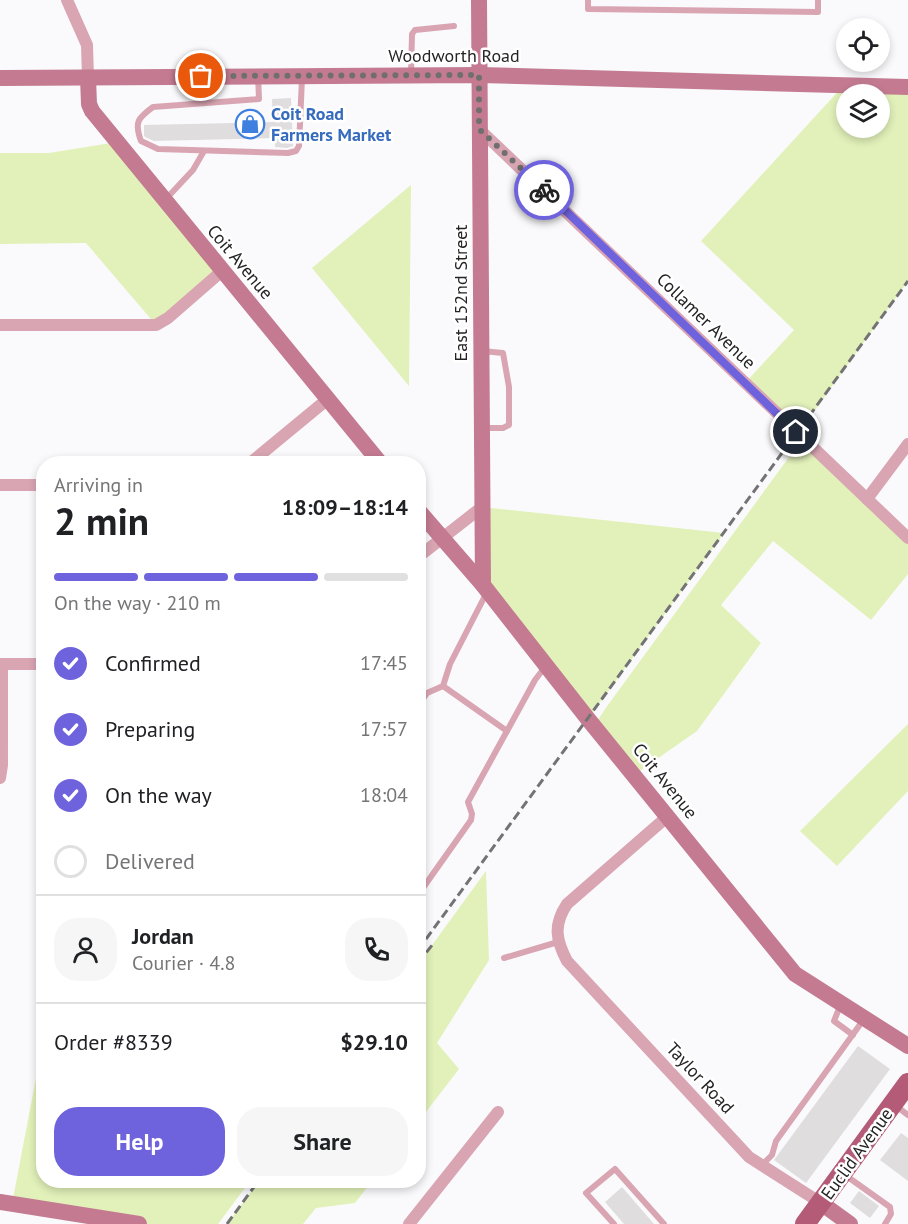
<!DOCTYPE html>
<html lang="en">
<head>
<meta charset="utf-8">
<style>
	:root { --surface:#fff; --page:#f6f6f6; --text:#202124; --muted:#757577; --line:#e0e0e0; --accent:#6f63dd }
	body { margin:0; font-family:"PT Sans",sans-serif; background:var(--page); color:var(--text); height:100vh; display:flex; flex-direction:column; font-size:22px; white-space:nowrap }
	* { box-sizing:border-box; margin:0 }
	p { font-size:20px; color:var(--muted) }
	.icon { flex:none; width:33px; height:33px; fill:none; stroke:currentColor; stroke-width:2; stroke-linecap:round; stroke-linejoin:round }
	.map { position:relative; flex:1; overflow:hidden }
	.drawer { position:absolute; left:36px; top:456px; width:390px; height:732px; display:flex; flex-direction:column; background:var(--surface); border-radius:24px; box-shadow:0 3px 9px #0003 }
	.drawer>* { flex:none }
	.tools { position:absolute; left:836px; top:18px; display:grid; gap:12px }
	.tools a { display:grid; place-items:center; width:54px; height:54px; border-radius:50%; background:var(--surface); box-shadow:0 3px 9px #0003; font-size:30px }
	.pin { position:absolute; display:grid; place-items:center; width:51px; height:51px; color:#fff; margin:-26px; border:3px solid #fff; border-radius:50%; box-shadow:0 2px 6px #0007 }
	.courier { position:absolute; display:grid; place-items:center; width:60px; height:60px; margin:-30px; border:4px solid #6f63dd; border-radius:50%; background:#fff; color:#222; box-shadow:0 2px 8px #0007 }
	.headline em { font-style:normal; font-weight:700 }
	.headline div { display:flex; flex-direction:column-reverse }
	.headline { display:flex; align-items:center; justify-content:space-between; height:102px; padding:0 18px }
	h1 { font-size:39px; font-weight:700; line-height:45px }
	.bar { display:grid; grid-template-columns:repeat(4,1fr); gap:9px 6px; align-content:center; height:72px; padding:0 18px }
	.bar i { height:8px; border-radius:4px; background:var(--line) }
	.bar .on { background:var(--accent) }
	.bar p { grid-column:span 4 }
	.line { display:flex; align-items:center; gap:15px; padding:0 18px; border-top:2px solid var(--line) }
	.line div { flex:1 }
	.round { display:grid; place-items:center; flex:none; width:63px; height:63px; border-radius:24px; background:var(--page) }
	ol { padding:0 18px; list-style:none }
	li { display:flex; align-items:center; gap:18px; height:66px }
	li p { margin-inline-start:auto }
	li .icon { padding:6px; border-radius:50%; background:var(--accent); color:#fff; stroke-width:4 }
	li:last-child { color:var(--muted) }
	li i { width:33px; height:33px; border:3px solid var(--line); border-radius:50% }
	.action { display:flex; gap:12px; margin-top:auto; padding:12px 18px }
	.action a { flex:1; height:69px; border-radius:24px; background:var(--accent); color:#fff; font-size:24px; font-weight:700; line-height:69px; text-align:center }
	.action a+a { background:var(--page); color:var(--text) }
	.map>svg:first-child { display:block }
	.green { fill:#e2f1ba; fill-rule:evenodd }
	.building { fill:#dfddde }
	.lines { fill:none; stroke-linecap:round; stroke-linejoin:round }
	.lane { stroke:#d9a5b3; stroke-width:6 }
	.street { stroke:#d9a5b3; stroke-width:12 }
	.secondary { stroke:#c47b91; stroke-width:16 }
	.primary { stroke:#b45b78; stroke-width:20 }
	.rail { stroke:#737375; stroke-width:3; stroke-dasharray:9 4.5; stroke-linecap:butt }
	.done { stroke:#6f6f70; stroke-width:6; stroke-dasharray:0 10.8 }
	.route { stroke:#6f63dd; stroke-width:8 }
	.labels { text-anchor:middle; stroke-width:5; stroke-linejoin:round; paint-order:stroke }
	.street-label { font-size:18px; fill:#242425; stroke:#fff }
	.shop-label { font-size:18px; font-weight:bold; fill:#366cbe; stroke:#fff; text-anchor:start }
</style>
</head>
<body>
<div class="map">
<svg width="908" height="1224" viewBox="0 0 908 1224">
	<rect width="100%" height="100%" fill="#fafafc"/>
	<g class="green">
		<path d="M843,86L908,87V281L808,420L797,432L745,383L794,330L701,241ZM846,94H879V128H846Z"/>
		<polygon points="117,142 222,271 156,325 86,243 0,244 0,153 49,153"/>
		<polygon points="411,185 409,386 312,268"/>
		<polygon points="803,438 908,538 908,574 871,620 773,541 721,605 761,643 697,731 634,775 594,726 605,709"/>
		<polygon points="482,507 724,533 588,719 483,585"/>
		<polygon points="908,724 908,791 837,866 800,831"/>
		<polygon points="486,871 489,960 437,1043 459,1069 419,1121 419,963"/>
		<polygon points="43,1041 44,1180 250,1181 218,1224 139,1224 12,1204"/>
		<polygon points="259,1181 259,1180 372,1181 355,1203 316,1208 303,1224 227,1224"/>
	</g>
	<g class="building">
		<polygon points="291,98 293,146 287,148 275,147 275,138 154,141 145,137 144,135 144,125 273,122 272,99"/>
		<polygon points="858,1046 890,1069 806,1183 774,1160"/>
		<polygon points="901,1133 908,1138 908,1181 880,1160"/>
		<polygon points="622,1187 654,1224 624,1224 605,1202"/>
		<polygon points="859,1191 879,1206 870,1218 850,1203"/>
	</g>
	<g class="lines">
		<g class="lane">
			<polyline points="588,0 588,9 818,12 818,0"/>
			<polyline points="411,74 412,34 415,30 454,26"/>
			<path d="M258,76L259,99L153,107C138,118 134,122 141,141L158,149L288,153L296,151L299,146L302,78"/>
			<polyline points="165,200 193,170 204,151"/>
			<polyline points="482,351 503,353 509,387 509,425 503,428 482,428"/>
			<polyline points="443,686 507,731"/>
			<polyline points="418,706 427,693 443,686 450,664 487,592"/>
			<polyline points="418,895 471,820 472,814 468,802 535,680 545,667"/>
			<polyline points="504,958 558,942"/>
			<polyline points="840,1006 834,1021 853,1035"/>
			<polyline points="896,1106 908,1115"/>
			<polyline points="762,1165 772,1155 776,1141 864,1019"/>
			<polyline points="845,1175 890,1207 891,1214 885,1224"/>
			<polyline points="614,1224 586,1193 615,1169 664,1224"/>
		</g>
		<g class="street">
			<polyline points="67,0 87,45 88,78"/>
			<polyline points="479,129 908,538"/>
			<polyline points="0,325 156,325 168,318 222,271"/>
			<polyline points="249,464 329,398"/>
			<polyline points="0,485 44,485"/>
			<polyline points="867,499 908,444"/>
			<polyline points="418,557 482,507"/>
			<polyline points="0,664 44,664"/>
			<polyline points="0,778 2,765 2,664"/>
			<path d="M668,816L567,904C553,925 556,940 567,961L749,1157L821,1203"/>
			<polyline points="409,1224 498,1112"/>
		</g>
		<g class="secondary">
			<polyline points="479,0 483,585"/>
			<polyline points="0,78 479,75 908,87"/>
			<polyline points="88,78 89,104 92,111 381,464"/>
			<polyline points="418,510 483,585 588,719 795,974 908,1046"/>
			<polyline points="0,1202 139,1224"/>
			<polyline points="821,1203 850,1224"/>
		</g>
		<polyline class="primary" points="805,1224 908,1083"/>
		<g class="rail">
			<polyline points="418,950 908,281"/>
			<polyline points="418,963 433,944"/>
			<polyline points="227,1224 259,1180"/>
		</g>
	</g>
	<g class="lines">
		<polyline class="done" points="201,76 479,75 479,129 544,190"/>
		<polyline class="route" points="544,190 796,432"/>
	</g>
	<defs>
		<g id="shop-ring" transform="scale(1.5)"><circle r="9.5" fill="#fff" stroke="#3f7fe0" stroke-width="1.5"/><path d="M-5-2.5h2.3a2.7 3.5 0 0 1 5.4 0H5L5.5 6h-11ZM-1.5-2.5h3a1.5 2.3 0 0 0-3 0Z" fill="#3f7fe0"/></g>
	</defs>
	<g fill-rule="evenodd">
		<use href="#shop-ring" x="250" y="124"/>
	</g>
	<g class="labels">
		<g class="street-label">
			<text x="454" y="62">Woodworth Road</text>
			<text transform="translate(240 262) rotate(50)" y="6">Coit Avenue</text>
			<text transform="translate(461 293) rotate(-90)" y="6">East 152nd Street</text>
			<text transform="translate(706 321) rotate(44)" y="6">Collamer Avenue</text>
			<text transform="translate(665 781) rotate(51)" y="6">Coit Avenue</text>
			<text transform="translate(700 1078) rotate(47)" y="6">Taylor Road</text>
			<text transform="translate(857 1154) rotate(-54)" y="6">Euclid Avenue</text>
		</g>
		<g class="shop-label">
			<text x="271" y="120">Coit Road<tspan x="271" dy="21">Farmers Market</tspan></text>
		</g>
	</g>
</svg>
<div class="tools">
<a><svg class="icon" aria-label="locate" viewBox="0 0 24 24"><circle cx="12" cy="12" r="6"/><path d="M12 2v4M12 18v4M2 12h4M18 12h4"/></svg></a>
<a><svg class="icon" aria-label="layers" viewBox="0 0 24 24"><path d="M12 4l9 5-9 5-9-5zM3 14l9 5 9-5"/></svg></a>
</div>
<div class="pin" style="left:201px;top:76px;background:#ea580c"><svg class="icon" aria-label="bag" viewBox="0 0 24 24"><path d="M5 8h14l-1 12H6zM9 8a3 3 0 0 1 6 0"/></svg></div>
<div class="pin" style="left:796px;top:432px;background:#1f2937"><svg class="icon" aria-label="home" viewBox="0 0 24 24"><path d="M3 11l9-7 9 7M6 9v11h12V9"/></svg></div>
<div class="courier" style="left:544px;top:190px"><svg class="icon" aria-label="bike" viewBox="0 0 24 24"><circle cx="6" cy="16" r="4"/><circle cx="18" cy="16" r="4"/><path d="M6 16l4-8h5l3 8M10 8l3 8H6M13 5h3"/></svg></div>
<section class="drawer">
<div class="headline"><div><h1>2 min</h1><p>Arriving in</p></div><em>18:09–18:14</em></div>
<div class="bar"><i class="on"></i><i class="on"></i><i class="on"></i><i></i><p>On the way · 210 m</p></div>
<ol>
<li><svg class="icon" aria-label="check" viewBox="0 0 24 24"><path d="M5 12l5 5 9-10"/></svg>Confirmed<p>17:45</p></li>
<li><svg class="icon" aria-label="check" viewBox="0 0 24 24"><path d="M5 12l5 5 9-10"/></svg>Preparing<p>17:57</p></li>
<li><svg class="icon" aria-label="check" viewBox="0 0 24 24"><path d="M5 12l5 5 9-10"/></svg>On the way<p>18:04</p></li>
<li><i></i>Delivered</li>
</ol>
<div class="line" style="height:108px"><a class="round"><svg class="icon" aria-label="person" viewBox="0 0 24 24"><circle cx="12" cy="8" r="4"/><path d="M4 21q1-7 8-7t8 7"/></svg></a><div><b>Jordan</b><p>Courier · 4.8</p></div><a class="round"><svg class="icon" aria-label="phone" viewBox="0 0 24 24"><path d="M5 4h4l2 5-3 2q2 4 5 5l2-3 5 2v4C11 20 4 13 5 4z"/></svg></a></div>
<div class="line" style="height:78px"><div>Order #8339</div><b>$29.10</b></div>
<div class="action"><a>Help</a><a>Share</a></div>
</section>
</div>
</body>
</html>
